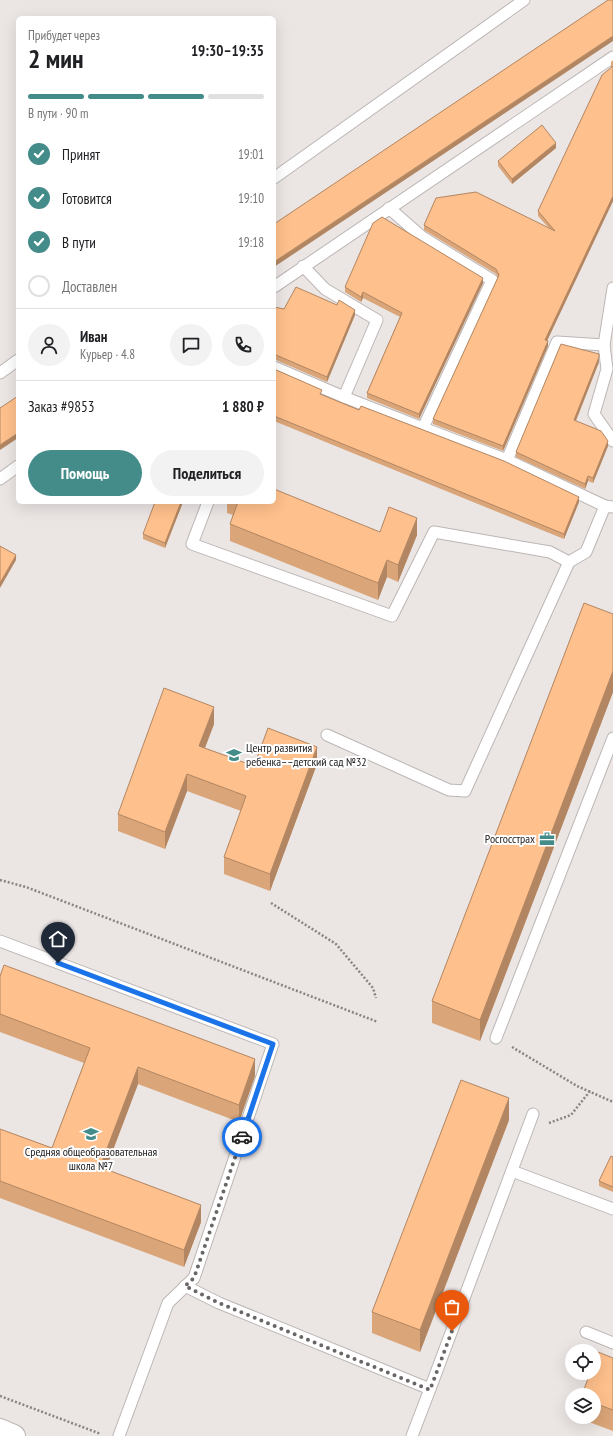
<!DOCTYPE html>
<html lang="ru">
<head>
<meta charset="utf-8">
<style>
	:root { --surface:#fff; --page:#f2f2f2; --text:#202124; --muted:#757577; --line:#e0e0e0; --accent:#448c89 }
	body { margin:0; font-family:"PT Sans Narrow",sans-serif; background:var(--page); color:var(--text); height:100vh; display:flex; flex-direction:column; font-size:15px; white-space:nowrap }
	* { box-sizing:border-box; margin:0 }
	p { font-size:13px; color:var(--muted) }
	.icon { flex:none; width:22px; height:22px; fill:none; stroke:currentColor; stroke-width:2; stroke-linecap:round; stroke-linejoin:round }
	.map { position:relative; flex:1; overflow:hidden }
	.drawer { position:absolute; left:16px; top:16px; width:260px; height:488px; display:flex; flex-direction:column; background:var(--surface); border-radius:6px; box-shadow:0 4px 16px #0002 }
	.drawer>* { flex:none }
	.tools { position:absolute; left:565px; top:1344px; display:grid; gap:8px }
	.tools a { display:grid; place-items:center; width:36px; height:36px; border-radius:50%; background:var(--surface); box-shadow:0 4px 16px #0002; font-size:20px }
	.pin { position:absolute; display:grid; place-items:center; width:34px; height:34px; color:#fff; margin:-41px -17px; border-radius:50% 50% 50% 0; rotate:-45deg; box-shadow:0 0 4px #0007 }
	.pin .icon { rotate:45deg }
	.courier { position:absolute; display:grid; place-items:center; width:40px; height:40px; margin:-20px; border:3px solid #1a73e8; border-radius:50%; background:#fff; color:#222; box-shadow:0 1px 5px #0007 }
	.headline em { font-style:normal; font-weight:600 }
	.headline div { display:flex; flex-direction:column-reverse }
	.headline { display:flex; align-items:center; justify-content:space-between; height:68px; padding:0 12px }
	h1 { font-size:26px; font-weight:600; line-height:30px }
	.bar { display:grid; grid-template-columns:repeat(4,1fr); gap:6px 4px; align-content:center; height:48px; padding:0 12px }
	.bar i { height:5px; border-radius:3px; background:var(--line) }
	.bar .on { background:var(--accent) }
	.bar p { grid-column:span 4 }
	.line { display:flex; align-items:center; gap:10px; padding:0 12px; border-top:1px solid var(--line) }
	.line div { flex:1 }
	.round { display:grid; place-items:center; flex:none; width:42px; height:42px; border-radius:21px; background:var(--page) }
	ol { padding:0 12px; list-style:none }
	li { display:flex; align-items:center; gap:12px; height:44px }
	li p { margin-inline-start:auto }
	li .icon { padding:4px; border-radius:50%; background:var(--accent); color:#fff; stroke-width:4 }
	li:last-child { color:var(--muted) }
	li i { width:22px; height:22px; border:2px solid var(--line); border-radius:50% }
	.action { display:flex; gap:8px; margin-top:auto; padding:8px 12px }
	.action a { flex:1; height:46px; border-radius:24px; background:var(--accent); color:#fff; font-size:16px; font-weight:600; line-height:46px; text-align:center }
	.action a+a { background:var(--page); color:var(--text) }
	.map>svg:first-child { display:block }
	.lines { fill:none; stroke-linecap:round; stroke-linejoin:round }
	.service-casing { stroke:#bcb6b5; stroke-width:13 }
	.tertiary-casing { stroke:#bcb6b5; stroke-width:24 }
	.path { stroke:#888483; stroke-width:2.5; stroke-dasharray:2 2; stroke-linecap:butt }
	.service { stroke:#fff; stroke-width:11 }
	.tertiary { stroke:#fff; stroke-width:22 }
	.wall { fill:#daa578 }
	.shaded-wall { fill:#b28662 }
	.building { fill:#fec08c; stroke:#b28662 }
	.done { stroke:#6a6666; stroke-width:4; stroke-dasharray:0 7.2 }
	.route { stroke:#1a73e8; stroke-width:5 }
	.labels { text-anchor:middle; stroke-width:4; stroke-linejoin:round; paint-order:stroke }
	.poi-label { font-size:12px; fill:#242222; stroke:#fff; text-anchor:start }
</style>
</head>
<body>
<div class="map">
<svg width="613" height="1436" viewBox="0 0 613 1436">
	<rect width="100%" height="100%" fill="#ebe5e4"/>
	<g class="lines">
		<g class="service-casing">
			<g id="service">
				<polyline points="274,178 524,0"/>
				<polyline points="389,208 422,237 492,280 423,428 507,460"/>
				<polyline points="303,266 325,289 377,320 344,397 423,428"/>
				<polyline points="274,287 613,57"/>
				<polyline points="604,345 607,369 594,414 613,441"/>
				<polyline points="274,367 344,397"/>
				<polyline points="0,373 18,360"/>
				<polyline points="0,479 18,466"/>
				<polyline points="208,502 192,544 392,616 434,532 550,552 569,562"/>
				<polyline points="605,506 507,460 557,342 604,345 613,288"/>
				<polyline points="327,735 449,790 465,791 569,562 586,552 605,506 613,507"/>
				<polyline points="0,941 273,1044 194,1278 168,1303 119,1436"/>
				<polyline points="496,1038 613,738"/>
				<polyline points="512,1171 613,1209"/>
				<polyline points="185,1286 219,1303 430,1389 412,1436"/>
				<polyline points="586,1332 613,1343"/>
				<polyline points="430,1389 533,1114"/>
			</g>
		</g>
		<g class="tertiary-casing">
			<polyline id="tertiary" points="0,1430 14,1436"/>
		</g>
		<g class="path">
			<polyline points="0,880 26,887 378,1022"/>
			<polyline points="271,903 336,944 373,988 376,998"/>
			<polyline points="512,1047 577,1086 613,1102"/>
			<polyline points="549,1123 571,1115 590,1091"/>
			<polyline points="0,1396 101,1434"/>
		</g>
		<use href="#service" class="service"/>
		<use href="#tertiary" class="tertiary"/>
	</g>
	<g class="wall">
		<polygon points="613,60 613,201 547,341 548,346 503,451 433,424 433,419 498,278 496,274 424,230 424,225 548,227 538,216 538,211 611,67 611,62"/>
		<polygon points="556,148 512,184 498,166 498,161"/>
		<polygon points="483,283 419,419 367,398 367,393 400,317 363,298 361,302 345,292 345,287"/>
		<polygon points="274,307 284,309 355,315 327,382 276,360 274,361"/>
		<polygon points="599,362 576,421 608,446 593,483 588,481 585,489 516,457 516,452"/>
		<polygon points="274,369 321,395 579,502 564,539 274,421"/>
		<polygon points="183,502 165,548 143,539 143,534"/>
		<polygon points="227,502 274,502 380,532 417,535 398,582 387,577 378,600 230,541 230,524 233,515 227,513"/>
		<polygon points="613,614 613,692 480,1041 432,1023 432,1001"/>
		<polygon points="214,724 205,748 254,766 317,764 270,891 224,874 224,857 241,811 187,791 165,849 118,831 118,814"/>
		<polygon points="0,976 255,1076 239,1122 138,1084 106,1169 201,1222 184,1267 0,1198 0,1129 52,1148 84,1063 0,1032"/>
		<polygon points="509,1120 420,1352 372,1333 372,1312"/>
		<polygon points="613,1157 613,1192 599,1186 599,1181"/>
		<polygon points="613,1358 613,1431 581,1419 581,1417 594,1417 594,1395"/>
	</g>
	<g class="shaded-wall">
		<polygon points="613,36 613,41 274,267 274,262"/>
		<polygon points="556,143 556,148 512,184 512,179"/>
		<polygon points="613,196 613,201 545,345 545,340"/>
		<polygon points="483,278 483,283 419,419 419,414"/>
		<polygon points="363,292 363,298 361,302 361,297"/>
		<polygon points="355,310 355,315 327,382 327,377"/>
		<polygon points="548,341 548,346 503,451 503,446"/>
		<polygon points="599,357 599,362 574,425 574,420"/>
		<polygon points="18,433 18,438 0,450 0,445"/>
		<polygon points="608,441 608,446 593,483 593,478"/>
		<polygon points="588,476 588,481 585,489 585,484"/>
		<polygon points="579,497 579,502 564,539 564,534"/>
		<polygon points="181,502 183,502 165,548 165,543"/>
		<polygon points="417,518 417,535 398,582 398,565"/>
		<polygon points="16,555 16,560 0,588 0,583"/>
		<polygon points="387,560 387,577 378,600 378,583"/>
		<polygon points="613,671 613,692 480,1041 480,1020"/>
		<polygon points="214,707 214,724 199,763 199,746"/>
		<polygon points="317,747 317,764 270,891 270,874"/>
		<polygon points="187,774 187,791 165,849 165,832"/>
		<polygon points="255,1059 255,1076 239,1122 239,1105"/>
		<polygon points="138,1067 138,1084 100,1184 100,1167"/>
		<polygon points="509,1098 509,1120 420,1352 420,1330"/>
		<polygon points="201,1205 201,1222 184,1267 184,1250"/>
	</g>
	<g class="building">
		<polygon points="608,0 613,0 613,36 274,262 274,224"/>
		<polygon points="613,66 613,196 545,340 548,341 503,446 433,419 499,275 496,269 424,225 436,198 476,192 555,231 538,211 602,75"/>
		<polygon points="542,125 556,143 512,179 498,161"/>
		<polygon points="382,217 483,278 419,414 367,393 402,313 363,292 361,297 345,287 373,223"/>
		<polygon points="296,287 337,305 339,300 355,310 327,377 276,355 274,356 274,307 284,309"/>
		<polygon points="561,344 599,354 599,357 574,420 601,431 608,441 593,478 588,476 585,484 516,452"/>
		<polygon points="274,369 322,390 320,394 359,410 361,406 504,461 579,497 564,534 274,416"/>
		<polygon points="18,396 18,433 0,445 0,408"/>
		<polygon points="274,489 380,532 389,507 417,518 398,565 387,560 378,583 230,524 238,502 274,502"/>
		<polygon points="155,502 181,502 165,543 143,534"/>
		<polygon points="0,546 16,555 0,583"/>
		<polygon points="584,603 613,614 613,671 480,1020 432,1001"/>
		<polygon points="164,688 214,707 199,746 254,766 268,728 317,747 270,874 224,857 246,796 187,774 165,832 118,814"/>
		<polygon points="4,965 255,1059 239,1105 138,1067 100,1167 201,1205 184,1250 0,1181 0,1129 52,1148 90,1048 0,1014 0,976"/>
		<polygon points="461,1080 509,1098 420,1330 372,1312"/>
		<polygon points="611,1156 613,1157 613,1187 599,1181"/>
		<polygon points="598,1352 613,1358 613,1410 594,1403 594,1395 582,1395 590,1373 594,1373 594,1363"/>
	</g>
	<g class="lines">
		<polyline class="done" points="242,1137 194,1278 185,1286 219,1303 430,1390 452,1331"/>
		<polyline class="route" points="58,963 273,1044 242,1137"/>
	</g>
	<defs>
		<g id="school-bare" transform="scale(1.2)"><path d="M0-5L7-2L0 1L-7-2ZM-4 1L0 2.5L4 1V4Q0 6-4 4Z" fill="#448c89" stroke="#fff" stroke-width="2.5" paint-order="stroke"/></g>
		<g id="office-bare" transform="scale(1.2)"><path d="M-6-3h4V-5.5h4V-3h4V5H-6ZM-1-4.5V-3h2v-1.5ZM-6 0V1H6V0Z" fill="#448c89" stroke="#fff" stroke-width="2.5" paint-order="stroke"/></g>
	</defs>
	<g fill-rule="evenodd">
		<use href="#school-bare" x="234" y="755"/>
		<use href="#office-bare" x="547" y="839"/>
		<use href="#school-bare" x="91" y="1134"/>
	</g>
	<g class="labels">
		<g class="poi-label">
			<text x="246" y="752">Центр развития<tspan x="246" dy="14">ребенка––детский сад №32</tspan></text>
			<text x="535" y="843" text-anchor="end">Росгосстрах</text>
			<text x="91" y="1156" text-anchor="middle">Средняя общеобразовательная<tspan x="91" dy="14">школа №7</tspan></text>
		</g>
	</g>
</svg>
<div class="tools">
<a><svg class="icon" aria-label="locate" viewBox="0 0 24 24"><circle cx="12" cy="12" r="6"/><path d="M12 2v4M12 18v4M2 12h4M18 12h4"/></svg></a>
<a><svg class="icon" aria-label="layers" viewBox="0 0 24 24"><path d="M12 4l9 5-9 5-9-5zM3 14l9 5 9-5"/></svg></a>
</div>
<div class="pin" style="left:452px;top:1331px;background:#ea580c"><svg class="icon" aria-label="bag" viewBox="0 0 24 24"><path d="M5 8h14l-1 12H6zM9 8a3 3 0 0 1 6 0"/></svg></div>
<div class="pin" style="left:58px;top:963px;background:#1f2937"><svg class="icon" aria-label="home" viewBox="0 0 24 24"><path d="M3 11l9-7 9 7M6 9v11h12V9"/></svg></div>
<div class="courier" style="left:242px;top:1137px"><svg class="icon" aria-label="car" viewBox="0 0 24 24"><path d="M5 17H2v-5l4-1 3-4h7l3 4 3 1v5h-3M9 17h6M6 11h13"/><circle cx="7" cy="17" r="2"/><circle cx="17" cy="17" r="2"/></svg></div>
<section class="drawer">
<div class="headline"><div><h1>2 мин</h1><p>Прибудет через</p></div><em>19:30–19:35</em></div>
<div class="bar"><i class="on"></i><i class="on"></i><i class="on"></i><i></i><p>В пути · 90 m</p></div>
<ol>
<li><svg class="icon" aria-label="check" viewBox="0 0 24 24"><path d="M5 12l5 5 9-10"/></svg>Принят<p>19:01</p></li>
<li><svg class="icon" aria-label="check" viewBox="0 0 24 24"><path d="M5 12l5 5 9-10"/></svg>Готовится<p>19:10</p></li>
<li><svg class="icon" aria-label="check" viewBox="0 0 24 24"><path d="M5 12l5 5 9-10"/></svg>В пути<p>19:18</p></li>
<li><i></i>Доставлен</li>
</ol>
<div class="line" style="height:72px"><a class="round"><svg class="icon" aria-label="person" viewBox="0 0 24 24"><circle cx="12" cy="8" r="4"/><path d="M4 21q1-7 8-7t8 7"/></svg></a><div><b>Иван</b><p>Курьер · 4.8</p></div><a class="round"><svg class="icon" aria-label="chat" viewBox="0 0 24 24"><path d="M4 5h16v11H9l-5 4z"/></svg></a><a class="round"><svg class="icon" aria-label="phone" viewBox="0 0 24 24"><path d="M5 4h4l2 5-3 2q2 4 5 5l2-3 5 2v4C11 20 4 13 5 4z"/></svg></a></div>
<div class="line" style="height:52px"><div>Заказ #9853</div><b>1 880 ₽</b></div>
<div class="action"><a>Помощь</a><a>Поделиться</a></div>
</section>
</div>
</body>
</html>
